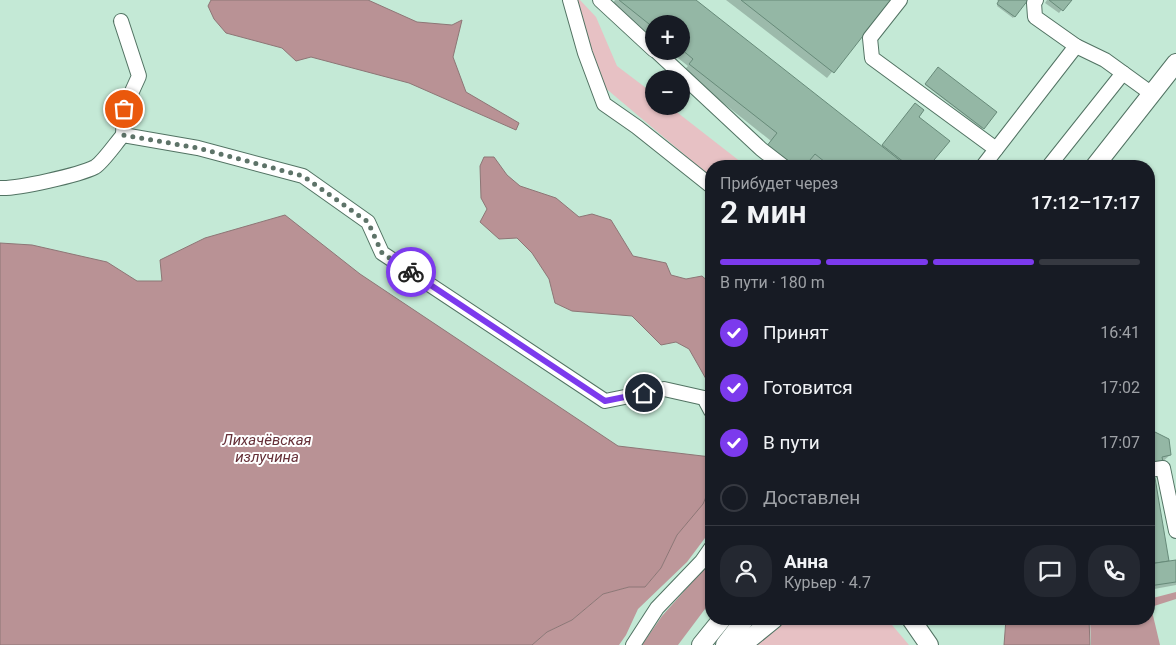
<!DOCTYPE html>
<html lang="ru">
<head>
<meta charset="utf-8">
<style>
	:root { --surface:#171b24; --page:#242831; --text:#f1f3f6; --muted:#9ea1a6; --line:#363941; --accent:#7c3aed }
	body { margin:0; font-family:Roboto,sans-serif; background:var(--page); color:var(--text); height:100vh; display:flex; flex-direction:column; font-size:19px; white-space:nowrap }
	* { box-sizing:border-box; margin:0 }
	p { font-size:16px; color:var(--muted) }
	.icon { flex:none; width:28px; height:28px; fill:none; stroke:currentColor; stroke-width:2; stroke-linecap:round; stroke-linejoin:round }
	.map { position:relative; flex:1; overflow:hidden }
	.sheet { position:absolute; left:705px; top:160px; width:450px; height:465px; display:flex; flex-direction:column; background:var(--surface); border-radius:20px; box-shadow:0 1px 4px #0004 }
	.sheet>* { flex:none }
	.fabs { position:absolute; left:645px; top:15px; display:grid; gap:10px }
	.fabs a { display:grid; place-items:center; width:45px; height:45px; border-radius:50%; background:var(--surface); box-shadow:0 1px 4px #0004; font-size:25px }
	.pin { position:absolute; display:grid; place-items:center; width:42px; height:42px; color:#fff; margin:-21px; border:2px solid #fff; border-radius:50%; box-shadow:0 1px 5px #0007 }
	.courier { position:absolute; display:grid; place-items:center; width:50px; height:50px; margin:-25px; border:4px solid #7c3aed; border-radius:50%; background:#fff; color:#222; box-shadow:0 1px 6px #0007 }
	.head em { font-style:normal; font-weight:600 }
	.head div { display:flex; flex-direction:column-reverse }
	.head { display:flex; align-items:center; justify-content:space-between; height:85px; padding:0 15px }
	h1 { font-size:32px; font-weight:600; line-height:38px }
	.bar { display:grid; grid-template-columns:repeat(4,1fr); gap:8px 5px; align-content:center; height:60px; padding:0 15px }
	.bar i { height:6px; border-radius:4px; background:var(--line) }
	.bar .on { background:var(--accent) }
	.bar p { grid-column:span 4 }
	.line { display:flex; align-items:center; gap:12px; padding:0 15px; border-top:1px solid var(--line) }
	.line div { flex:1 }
	.round { display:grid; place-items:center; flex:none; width:52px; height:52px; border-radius:20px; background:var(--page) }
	ol { padding:0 15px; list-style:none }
	li { display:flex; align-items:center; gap:15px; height:55px }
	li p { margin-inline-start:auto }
	li .icon { padding:5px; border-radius:50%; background:var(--accent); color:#fff; stroke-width:4 }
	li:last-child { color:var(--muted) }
	li i { width:28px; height:28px; border:2px solid var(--line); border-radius:50% }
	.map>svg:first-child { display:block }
	.green { fill:#e7c1c4 }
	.forest { fill:#be979a }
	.water { fill:#b99295; stroke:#8d7676 }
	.shadow { fill:#0003 }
	.building { fill:#94b7a5; stroke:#678a79 }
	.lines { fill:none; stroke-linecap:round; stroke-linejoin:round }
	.minor-casing { stroke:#527363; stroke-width:16 }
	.major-casing { stroke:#527363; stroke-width:20 }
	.minor { stroke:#fff; stroke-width:14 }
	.major { stroke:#fff; stroke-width:18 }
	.done { stroke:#5d7368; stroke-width:5; stroke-dasharray:0 9 }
	.route { stroke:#7c3aed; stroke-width:6 }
	.labels { text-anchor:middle; stroke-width:4; stroke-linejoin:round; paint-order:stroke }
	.water-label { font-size:15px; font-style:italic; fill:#663038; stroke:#fff }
</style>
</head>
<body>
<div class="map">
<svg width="1176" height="645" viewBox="0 0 1176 645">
	<rect width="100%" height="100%" fill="#c4e9d6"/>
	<g class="green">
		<polygon points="574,0 580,0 596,17 617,66 654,94 654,106 669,106 746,166 711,166 711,177 603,86"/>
		<polygon points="786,619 887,619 909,645 752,645"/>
	</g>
	<g class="forest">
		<polygon points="711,485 711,530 687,562 638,609 626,635 619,645 532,645 547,632 572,620 603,594 629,587 645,587 661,568 677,535 702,504"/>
		<polygon points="711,561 711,601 678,645 642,645 662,616"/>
		<polygon points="1176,592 1176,599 1151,607 1160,645 1091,645 1090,619 1149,619 1149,599"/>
	</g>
	<g class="water">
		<polygon points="211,0 368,0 417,22 452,25 462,20 453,57 466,92 519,123 516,130 409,83 311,57 296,61 282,48 226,33 214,19 208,6"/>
		<polygon points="484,157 494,157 507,175 520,186 556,198 579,217 592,214 611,220 633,256 666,263 671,275 686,279 702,276 711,284 710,386 689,349 676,342 661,345 632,316 572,311 555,303 549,279 532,253 517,238 499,239 480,222 487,209 481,198 480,166"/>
		<polygon points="285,215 360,274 618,446 711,457 711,485 703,504 677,535 661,568 645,587 629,587 603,594 572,620 547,632 532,645 0,645 0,243 32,245 107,262 137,281 162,281 160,260 205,238"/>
		<polygon points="1006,619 1089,619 1090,645 1004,645"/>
	</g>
	<g class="shadow">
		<polygon points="615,0 694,0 881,147 909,112 948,141 928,166 815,166 808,161 804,166 776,166 771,141 683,71 688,66 669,51 681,51 681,24 654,24 654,39 611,6"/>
		<polygon points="726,0 890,0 827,78"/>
		<polygon points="997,0 1026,0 1013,18 997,6 999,2"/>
		<polygon points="1047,0 1070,0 1059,13 1045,3"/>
		<polygon points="938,69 995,112 982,129 925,85"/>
		<polygon points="1149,430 1168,440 1170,455 1149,474"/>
		<polygon points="1154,479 1168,560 1165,563 1176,561 1176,585 1149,590 1149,480"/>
	</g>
	<g class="building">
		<polygon points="619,0 696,0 907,166 830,166 815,154 805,166 791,166 766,147 777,133 689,64 693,59 681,49 681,24 654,24 654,28"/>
		<polygon points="741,0 891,0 834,73"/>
		<polygon points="999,0 1028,0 1015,17 997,4"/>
		<polygon points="1049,0 1072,0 1063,11"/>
		<polygon points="938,67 997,112 984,129 925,84"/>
		<polygon points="915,103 924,110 919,117 950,141 929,166 909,166 882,145"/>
		<polygon points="1149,429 1169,439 1171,455 1162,457 1164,466 1149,469"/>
		<polygon points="1155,478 1169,561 1149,564 1149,479"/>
		<polygon points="1176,560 1176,582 1149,586 1149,564"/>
	</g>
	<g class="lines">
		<g class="minor-casing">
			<g id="minor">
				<polyline points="570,0 585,53 604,104 637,127 711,186"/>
				<polyline points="600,0 654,50"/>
				<polyline points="900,0 870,38 872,58 996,149"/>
				<polyline points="1036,0 1034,3 1035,17 1076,46 1105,60 1152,94"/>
				<polyline points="121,21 139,76 124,109 123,135"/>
				<polyline points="656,51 761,149 783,166"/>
				<polyline points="983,166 1076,46"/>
				<polyline points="1049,166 1123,73"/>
				<path d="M0,188C18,189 79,175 95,167C103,162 116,143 123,135L198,148L303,176L368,222L382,253L605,401L664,389L704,398L711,411"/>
				<polyline points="1149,470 1163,468 1176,531"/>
				<polyline points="633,645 657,608 702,561 711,548"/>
			</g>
		</g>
		<g class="major-casing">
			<g id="major">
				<polyline points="1095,166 1176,63"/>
				<polyline points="911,619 929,645"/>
				<polyline points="701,645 722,619"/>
				<polyline points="725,645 745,619"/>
				<polyline points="742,645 774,619"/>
			</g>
		</g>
		<use href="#minor" class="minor"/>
		<use href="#major" class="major"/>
	</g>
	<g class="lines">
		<polyline class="done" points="124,109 123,135 198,148 303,176 368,222 382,253 411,272"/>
		<polyline class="route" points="411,272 605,401 644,393"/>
	</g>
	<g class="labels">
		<g class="water-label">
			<text x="267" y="445">Лихачёвская<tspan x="267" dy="17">излучина</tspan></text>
		</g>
	</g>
</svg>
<div class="fabs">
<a>+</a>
<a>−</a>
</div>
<div class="pin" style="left:124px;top:109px;background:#ea580c"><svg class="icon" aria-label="bag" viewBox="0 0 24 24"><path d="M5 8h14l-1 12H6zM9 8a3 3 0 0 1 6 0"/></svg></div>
<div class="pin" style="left:644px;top:393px;background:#1f2937"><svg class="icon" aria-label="home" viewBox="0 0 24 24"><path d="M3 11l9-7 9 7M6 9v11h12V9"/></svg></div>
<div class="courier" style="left:411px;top:272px"><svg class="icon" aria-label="bike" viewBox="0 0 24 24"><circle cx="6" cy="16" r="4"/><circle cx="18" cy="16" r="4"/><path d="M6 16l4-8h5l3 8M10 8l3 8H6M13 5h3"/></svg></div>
<section class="sheet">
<div class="head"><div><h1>2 мин</h1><p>Прибудет через</p></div><em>17:12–17:17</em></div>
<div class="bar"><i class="on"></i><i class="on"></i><i class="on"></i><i></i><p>В пути · 180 m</p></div>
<ol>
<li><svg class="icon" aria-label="check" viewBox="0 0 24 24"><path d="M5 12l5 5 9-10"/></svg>Принят<p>16:41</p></li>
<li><svg class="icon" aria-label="check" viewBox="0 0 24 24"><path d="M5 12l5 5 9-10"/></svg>Готовится<p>17:02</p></li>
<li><svg class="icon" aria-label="check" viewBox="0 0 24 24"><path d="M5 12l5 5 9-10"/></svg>В пути<p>17:07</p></li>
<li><i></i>Доставлен</li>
</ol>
<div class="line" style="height:90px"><a class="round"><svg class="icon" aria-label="person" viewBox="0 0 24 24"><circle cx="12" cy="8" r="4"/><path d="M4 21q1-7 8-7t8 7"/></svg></a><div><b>Анна</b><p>Курьер · 4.7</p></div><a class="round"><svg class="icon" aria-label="chat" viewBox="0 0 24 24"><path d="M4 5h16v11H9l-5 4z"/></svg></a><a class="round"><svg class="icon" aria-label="phone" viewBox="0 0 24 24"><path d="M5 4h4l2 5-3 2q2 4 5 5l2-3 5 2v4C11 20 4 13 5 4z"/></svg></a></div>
</section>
</div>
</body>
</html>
